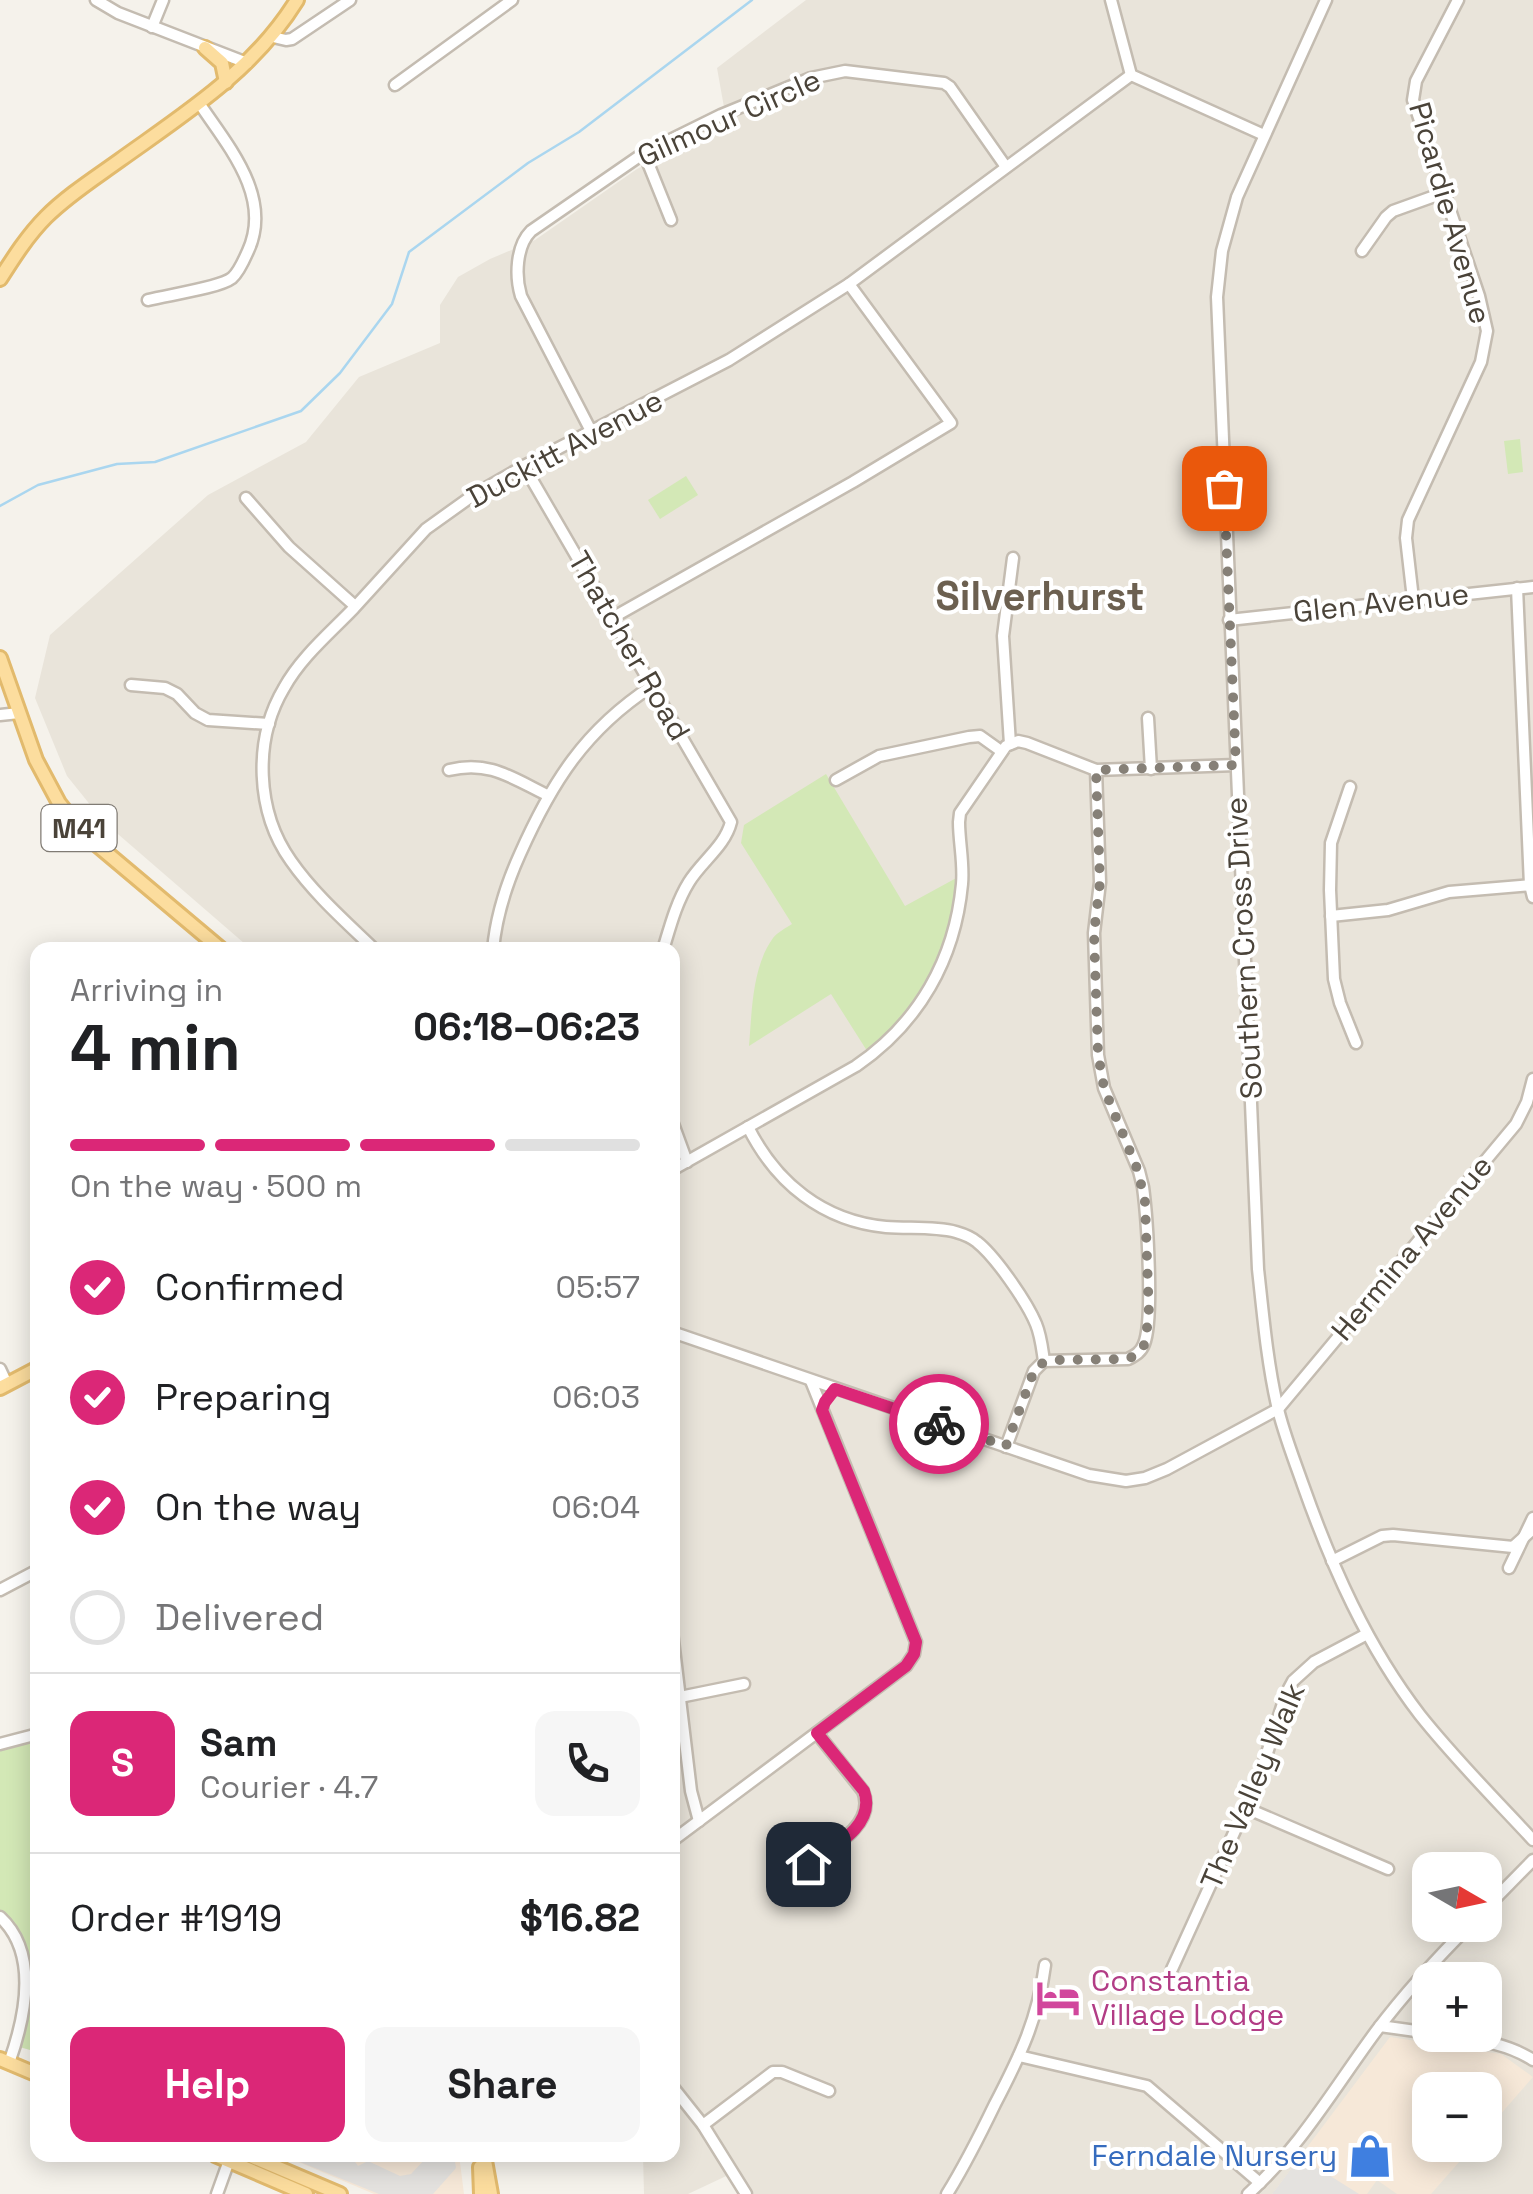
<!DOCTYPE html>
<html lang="en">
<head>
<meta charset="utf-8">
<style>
	:root { --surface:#fff; --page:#f6f6f6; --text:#202124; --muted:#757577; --line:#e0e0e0; --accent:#db2777 }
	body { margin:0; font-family:"Space Grotesk",sans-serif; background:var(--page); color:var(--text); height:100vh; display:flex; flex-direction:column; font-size:38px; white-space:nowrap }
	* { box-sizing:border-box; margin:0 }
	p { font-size:32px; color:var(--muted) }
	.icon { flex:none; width:55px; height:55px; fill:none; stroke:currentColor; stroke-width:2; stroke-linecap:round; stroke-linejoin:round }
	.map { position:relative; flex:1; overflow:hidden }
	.drawer { position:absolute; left:30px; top:942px; width:650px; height:1220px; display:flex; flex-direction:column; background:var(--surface); border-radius:20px; box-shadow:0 5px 25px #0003 }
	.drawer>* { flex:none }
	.needle { width:65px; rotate:99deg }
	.tools { position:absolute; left:1412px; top:1852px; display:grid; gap:20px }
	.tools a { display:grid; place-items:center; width:90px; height:90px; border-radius:20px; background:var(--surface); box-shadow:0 5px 25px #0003; font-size:50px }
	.pin { position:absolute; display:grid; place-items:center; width:85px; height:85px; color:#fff; margin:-42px; border-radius:20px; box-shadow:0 5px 15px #0006 }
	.courier { position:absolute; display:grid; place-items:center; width:100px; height:100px; margin:-50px; border:8px solid #db2777; border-radius:50%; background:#fff; color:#222; box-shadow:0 2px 12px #0007 }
	.overview em { font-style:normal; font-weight:700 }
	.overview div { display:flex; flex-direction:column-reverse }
	.overview { display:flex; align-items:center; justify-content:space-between; height:170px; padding:0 40px }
	h1 { font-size:65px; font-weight:700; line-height:75px }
	.bar { display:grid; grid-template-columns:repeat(4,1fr); gap:15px 10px; align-content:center; height:120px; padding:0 40px }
	.bar i { height:12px; border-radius:8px; background:var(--line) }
	.bar .selected { background:var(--accent) }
	.bar p { grid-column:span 4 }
	.line { display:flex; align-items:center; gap:25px; padding:0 40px; border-top:2px solid var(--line) }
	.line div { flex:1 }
	.round { display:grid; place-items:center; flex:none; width:105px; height:105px; border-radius:20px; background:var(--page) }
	ol { padding:0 40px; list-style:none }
	li { display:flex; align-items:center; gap:30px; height:110px }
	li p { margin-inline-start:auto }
	li .icon { padding:10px; border-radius:50%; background:var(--accent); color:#fff; stroke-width:4 }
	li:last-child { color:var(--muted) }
	li i { width:55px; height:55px; border:5px solid var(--line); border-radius:50% }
	.cta { display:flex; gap:20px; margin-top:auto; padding:20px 40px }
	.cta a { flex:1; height:115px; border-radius:20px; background:var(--accent); color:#fff; font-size:40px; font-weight:700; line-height:115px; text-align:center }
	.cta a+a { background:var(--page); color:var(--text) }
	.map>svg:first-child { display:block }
	.residential { fill:#e9e4da; fill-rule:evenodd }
	.commercial { fill:#f6e8d8 }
	.green { fill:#d3e8b6 }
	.parking { fill:#e4e2df }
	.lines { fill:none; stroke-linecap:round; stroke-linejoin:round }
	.stream { stroke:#aad6ef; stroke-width:2.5 }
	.minor-casing { stroke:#c4bcb1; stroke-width:15 }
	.major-casing { stroke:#e2ba6d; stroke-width:18 }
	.minor { stroke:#fff; stroke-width:10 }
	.major { stroke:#fcdd9e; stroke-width:12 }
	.done { stroke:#868077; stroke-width:10; stroke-dasharray:0 18 }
	.route { stroke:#db2777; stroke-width:12 }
	.labels { text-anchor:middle; stroke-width:8; stroke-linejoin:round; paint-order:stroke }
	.shield { fill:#fff; stroke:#807b74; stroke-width:2.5 }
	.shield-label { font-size:28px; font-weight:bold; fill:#4a4339 }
	.street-label { font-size:30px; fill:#4a4339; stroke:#fff }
	.hotel-label { font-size:30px; fill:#b23c85; stroke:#fff; text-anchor:start }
	.shop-label { font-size:30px; fill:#366cbe; stroke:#fff; text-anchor:end }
	.district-label { font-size:40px; font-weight:bold; fill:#6c6050; stroke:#fff }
</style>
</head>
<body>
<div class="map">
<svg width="1533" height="2194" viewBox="0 0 1533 2194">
	<rect width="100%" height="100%" fill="#f5f2eb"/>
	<path class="residential" d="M806,0H1533V2194H754L739,2170L688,2194H644L643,2155H672V950H252L104,822L67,776L35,698L50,635L208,495L306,442L359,377L440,343V305L458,277L490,259L535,240L637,169L727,124L717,68ZM1430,1870H1485V1925H1430ZM1430,1980H1485V2035H1430ZM1430,2090H1485V2145H1430Z"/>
	<g class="commercial">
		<polygon points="1390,2037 1501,2054 1533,2077 1485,2132 1485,2090 1430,2090 1430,2145 1474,2145 1431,2194 1397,2194 1377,2180 1367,2194 1272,2194"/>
		<polygon points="282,2155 459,2155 464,2194 374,2194"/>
	</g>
	<g class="green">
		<polygon points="1520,439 1523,472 1508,474 1504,441"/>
		<polygon points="686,476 698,495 660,519 648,500"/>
		<path d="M826,774L905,906L960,876L956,906L941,964L906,1019L869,1054L831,994L749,1046C752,1011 752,967 773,938C778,932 786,928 792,924L741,843L744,825Z"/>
		<polygon points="37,1734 37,2052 16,2046 23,2016 19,1950 0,1919 0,1744"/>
	</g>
	<g class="parking">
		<polygon points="283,2155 350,2155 358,2166 368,2161 400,2176 411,2174 429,2155 454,2155 456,2168 433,2194 379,2194"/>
		<polygon points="1300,2157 1359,2194 1272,2194"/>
	</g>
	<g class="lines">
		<polyline class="stream" points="0,506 38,485 117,464 155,462 301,411 340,373 392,304 409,252 528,163 579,132 752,0"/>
		<g class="minor-casing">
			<g id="minor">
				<polyline points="96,0 118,13 247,63"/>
				<polyline points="1111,0 1131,75 1264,135"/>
				<path d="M1326,0L1237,197L1222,251L1217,297L1258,1269C1263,1314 1267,1361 1277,1405C1283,1432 1294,1459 1303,1485C1332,1567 1367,1646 1420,1715C1455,1759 1495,1799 1533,1840"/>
				<polyline points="152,27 163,0"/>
				<polyline points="273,37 286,40 292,39 350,0"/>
				<polyline points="395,85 512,0"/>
				<polyline points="644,153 671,220"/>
				<polyline points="1362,251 1386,217 1393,211 1443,193"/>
				<path d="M148,300C167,295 219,288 232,278C239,272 244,260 248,251C273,197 228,146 199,103"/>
				<path d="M591,431L521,296C515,276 516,246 531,231L644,153L721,115L811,78L845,71L944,83L950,87L1006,167"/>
				<path d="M524,466L731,822C725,846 702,861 689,882C676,903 670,927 663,950"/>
				<polyline points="246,498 289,547 355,606"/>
				<polyline points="1517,588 1530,885 1533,897"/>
				<polyline points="1413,599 1406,538 1408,520 1481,362 1487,331 1479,296 1413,100 1416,81 1458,0"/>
				<polyline points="612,618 853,482 951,423 849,284"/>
				<polyline points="1229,620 1533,587"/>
				<polyline points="131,685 165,688 177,694 195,713 208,720 269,724"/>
				<polyline points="0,715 19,713"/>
				<polyline points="1148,718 1151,769"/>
				<polyline points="1010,744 1003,636 1013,558"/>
				<path d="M449,770C489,760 512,778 547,795"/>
				<polyline points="836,780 879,756 969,737 980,736 1001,751"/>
				<polyline points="1350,787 1331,843 1330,890 1334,979 1340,1003 1356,1043"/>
				<polyline points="1331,916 1388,910 1449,892 1533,885"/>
				<path d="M375,950C346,922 314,894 291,861C256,812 253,740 284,688C301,657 330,633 354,608C378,582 402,555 426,529L472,496L524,466L729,360L849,284L1131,75"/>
				<path d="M493,950C496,916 506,885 520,854C552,782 585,730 652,686"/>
				<polyline points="672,1121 687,1162"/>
				<path d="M748,1127C776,1183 823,1221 886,1227C909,1229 933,1226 956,1232C963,1234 971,1237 977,1242C995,1256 1027,1302 1036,1324C1041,1336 1042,1348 1044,1361L1034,1371L1006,1447"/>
				<path d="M672,1170L856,1066C919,1023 955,959 962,884C964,863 959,842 959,822L960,813L1006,746L1018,741L1027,743L1096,770L1236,765"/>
				<polyline points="672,1332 1089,1475 1126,1481 1145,1478 1167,1469 1278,1409 1516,1124 1527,1102 1533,1079"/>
				<path d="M1044,1361L1128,1359C1136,1355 1141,1352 1144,1344C1154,1319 1147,1217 1143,1187L1139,1171L1104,1088L1098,1055L1094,933L1100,882L1096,770"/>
				<polyline points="0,1369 7,1384"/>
				<polyline points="1332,1561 1382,1536 1393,1535 1513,1547 1533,1529"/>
				<polyline points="1509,1568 1533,1518"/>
				<polyline points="0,1590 38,1570"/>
				<polyline points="672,1632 691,1791 699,1821"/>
				<polyline points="680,1697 744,1684"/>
				<polyline points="0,1744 38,1734"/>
				<polyline points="1246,1808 1388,1869"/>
				<polyline points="672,1841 906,1666 914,1654 916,1642 811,1381"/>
				<path d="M808,1863C831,1848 877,1825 863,1791L817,1733"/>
				<polyline points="1485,1909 1533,1860"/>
				<path d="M0,1917C40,1954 25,2018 9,2063"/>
				<polyline points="1172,1969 1259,1778 1286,1694 1293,1681 1314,1662 1367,1634"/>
				<polyline points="1380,2026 1430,2033"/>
				<path d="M1442,2035C1475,2040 1505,2042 1533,2060"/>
				<polyline points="1019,2056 1147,2086 1260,2183"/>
				<polyline points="672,2086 703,2125 746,2194"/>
				<polyline points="703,2125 773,2072 782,2072 829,2091"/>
				<polyline points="217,2194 231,2155"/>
				<path d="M947,2194C965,2165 980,2135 995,2104C1020,2056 1038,2019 1045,1965"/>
				<path d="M1248,2194C1300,2148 1336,2085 1377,2030C1405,1993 1437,1958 1470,1925"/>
			</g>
		</g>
		<g class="major-casing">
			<g id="major">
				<polyline points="205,48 222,63 226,82"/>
				<path d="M0,279C14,257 28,235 46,217C68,195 95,178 120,160C187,112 253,71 297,0"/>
				<polyline points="0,658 36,760 59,803 83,833 222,950"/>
				<polyline points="0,1388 38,1368"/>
				<polyline points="0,2059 38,2075"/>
				<polyline points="215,2155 306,2194"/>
				<polyline points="248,2155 340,2194"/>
				<polyline points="484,2155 491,2194"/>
				<polyline points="480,2167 481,2194"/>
			</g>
		</g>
		<use href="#minor" class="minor"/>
		<use href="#major" class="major"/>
	</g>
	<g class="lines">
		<polyline class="done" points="939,1424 1006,1446 1034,1371 1040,1364 1058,1360 1128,1359 1138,1354 1144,1345 1149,1316 1145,1202 1138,1171 1104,1088 1098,1054 1094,933 1100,882 1096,770 1236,765 1224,488"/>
		<path class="route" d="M808,1864C831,1848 877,1826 864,1791L817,1733L906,1666L914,1654L916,1642L822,1410L825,1402L835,1389L939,1424"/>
	</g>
	<defs>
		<g id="hotel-bare" transform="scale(3.45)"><path d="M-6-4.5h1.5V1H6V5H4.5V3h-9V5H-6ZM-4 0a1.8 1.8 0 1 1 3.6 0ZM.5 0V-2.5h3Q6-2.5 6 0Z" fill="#d1479c" stroke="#fff" stroke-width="2.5" paint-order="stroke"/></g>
		<g id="shop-bare" transform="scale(3.45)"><path d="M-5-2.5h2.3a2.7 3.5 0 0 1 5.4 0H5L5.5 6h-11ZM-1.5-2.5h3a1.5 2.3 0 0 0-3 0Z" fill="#3f7fe0" stroke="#fff" stroke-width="2.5" paint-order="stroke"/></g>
	</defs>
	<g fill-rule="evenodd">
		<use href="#hotel-bare" x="1058" y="1998"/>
		<use href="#shop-bare" x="1370" y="2156"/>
	</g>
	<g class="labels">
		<rect class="shield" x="41.5" y="805" width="75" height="46" rx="8"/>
		<g class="shield-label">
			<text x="79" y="838">M41</text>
		</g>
		<g class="street-label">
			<text transform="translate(729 118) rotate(-24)" y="10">Gilmour Circle</text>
			<text transform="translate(1450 213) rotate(74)" y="10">Picardie Avenue</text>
			<text transform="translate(565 449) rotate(-28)" y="10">Duckitt Avenue</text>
			<text transform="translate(1381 603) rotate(-6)" y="10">Glen Avenue</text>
			<text transform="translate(629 646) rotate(60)" y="10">Thatcher Road</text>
			<text transform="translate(1244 948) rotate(-93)" y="10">Southern Cross Drive</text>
			<text transform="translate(1412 1248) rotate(-50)" y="10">Hermina Avenue</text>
			<text transform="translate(1253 1786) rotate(-67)" y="10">The Valley Walk</text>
		</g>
		<g class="hotel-label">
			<text x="1091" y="1991">Constantia<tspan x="1091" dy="34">Village Lodge</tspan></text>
		</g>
		<g class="shop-label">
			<text x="1337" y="2166">Ferndale Nursery</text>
		</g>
		<g class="district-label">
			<text x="1040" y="610">Silverhurst</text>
		</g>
	</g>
</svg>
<div class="tools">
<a><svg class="needle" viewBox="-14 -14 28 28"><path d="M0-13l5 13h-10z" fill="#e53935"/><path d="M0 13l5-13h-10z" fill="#757577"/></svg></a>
<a>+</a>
<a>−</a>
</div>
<div class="pin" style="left:1224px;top:488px;background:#ea580c"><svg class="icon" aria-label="bag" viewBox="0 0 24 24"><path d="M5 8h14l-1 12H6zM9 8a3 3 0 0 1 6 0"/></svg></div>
<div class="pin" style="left:808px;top:1864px;background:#1f2937"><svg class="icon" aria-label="home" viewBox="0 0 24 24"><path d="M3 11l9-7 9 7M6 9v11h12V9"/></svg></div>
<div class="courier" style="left:939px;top:1424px"><svg class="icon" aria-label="bike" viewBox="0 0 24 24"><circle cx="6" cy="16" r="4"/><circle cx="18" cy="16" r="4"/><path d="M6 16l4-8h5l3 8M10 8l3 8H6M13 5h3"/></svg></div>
<section class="drawer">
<div class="overview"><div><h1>4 min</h1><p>Arriving in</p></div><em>06:18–06:23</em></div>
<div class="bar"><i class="selected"></i><i class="selected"></i><i class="selected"></i><i></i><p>On the way · 500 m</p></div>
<ol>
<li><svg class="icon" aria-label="check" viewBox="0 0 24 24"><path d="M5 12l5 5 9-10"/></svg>Confirmed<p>05:57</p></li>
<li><svg class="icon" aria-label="check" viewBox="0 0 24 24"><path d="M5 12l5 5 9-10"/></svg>Preparing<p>06:03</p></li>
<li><svg class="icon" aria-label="check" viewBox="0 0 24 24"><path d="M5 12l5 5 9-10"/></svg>On the way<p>06:04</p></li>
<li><i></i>Delivered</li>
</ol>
<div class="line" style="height:180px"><b class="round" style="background:var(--accent);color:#fff">S</b><div><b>Sam</b><p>Courier · 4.7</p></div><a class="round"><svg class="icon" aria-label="phone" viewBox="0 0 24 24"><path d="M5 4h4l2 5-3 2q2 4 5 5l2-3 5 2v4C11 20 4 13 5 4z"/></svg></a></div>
<div class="line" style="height:130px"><div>Order #1919</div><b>$16.82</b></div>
<div class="cta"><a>Help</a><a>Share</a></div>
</section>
</div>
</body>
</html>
